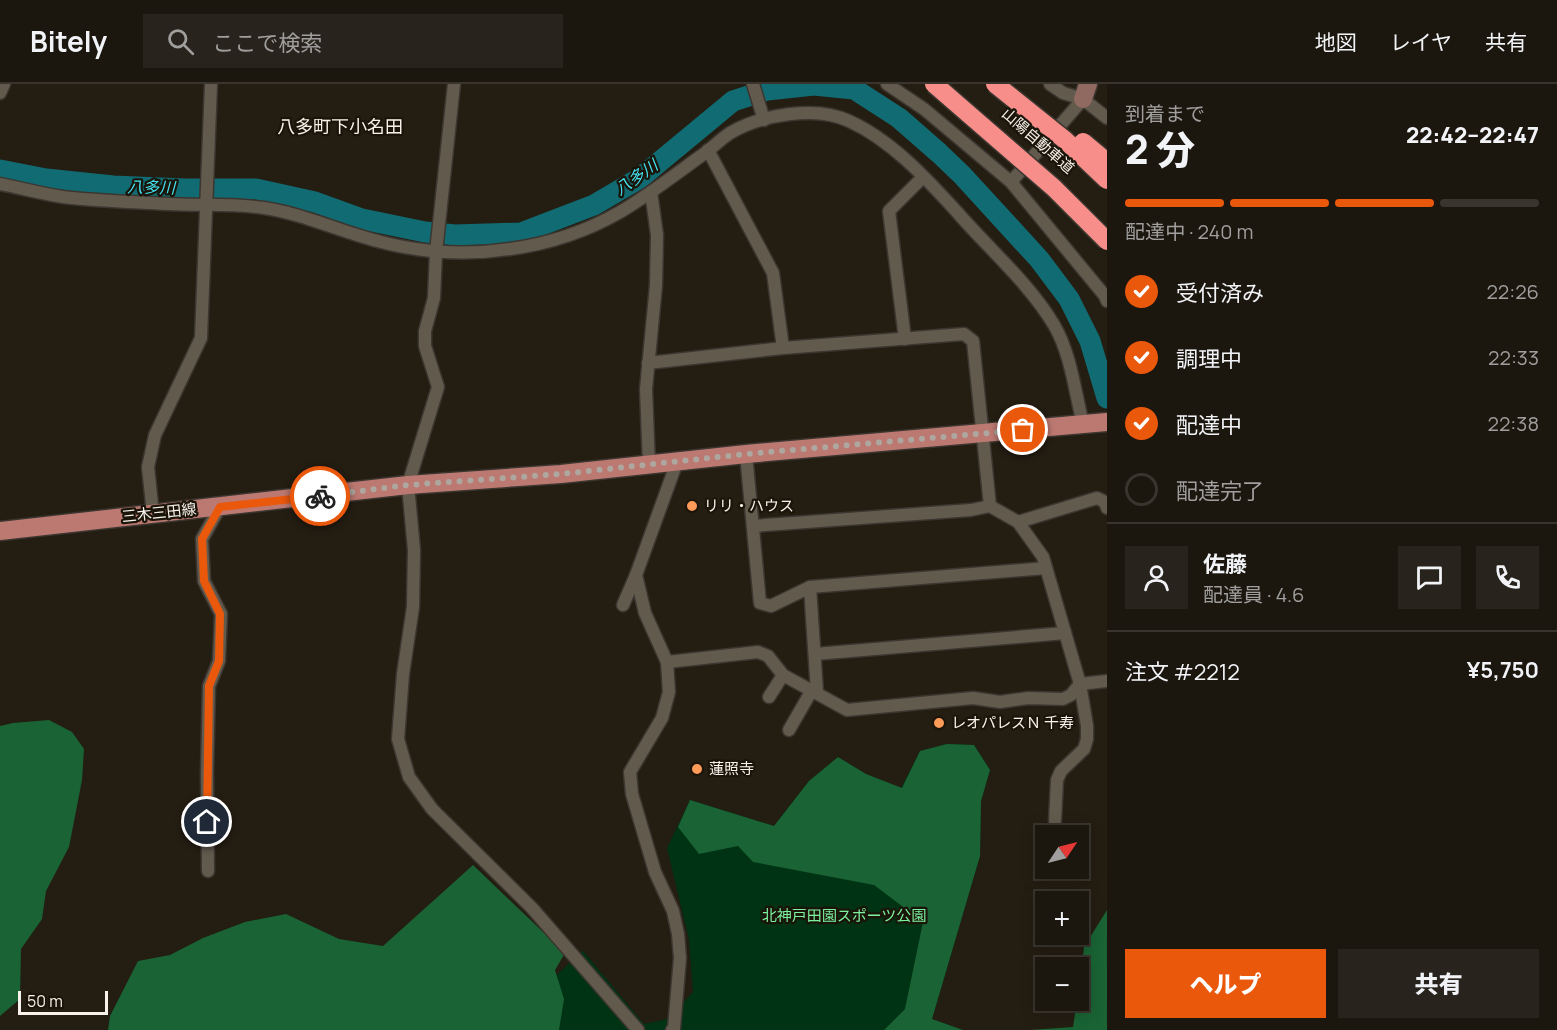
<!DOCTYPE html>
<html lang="ja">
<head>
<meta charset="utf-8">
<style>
	:root { --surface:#1b160e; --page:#28231c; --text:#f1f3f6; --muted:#a09f9e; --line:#39352e; --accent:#ea580c }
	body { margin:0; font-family:Manrope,"Noto Sans JP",sans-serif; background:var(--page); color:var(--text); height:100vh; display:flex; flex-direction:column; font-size:22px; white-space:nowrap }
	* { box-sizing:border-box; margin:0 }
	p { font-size:20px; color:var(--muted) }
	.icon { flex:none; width:33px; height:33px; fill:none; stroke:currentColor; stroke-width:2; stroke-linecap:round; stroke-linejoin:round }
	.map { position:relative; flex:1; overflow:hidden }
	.sheet { display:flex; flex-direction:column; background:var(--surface); width:450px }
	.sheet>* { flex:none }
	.needle { width:39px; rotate:55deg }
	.fabs { position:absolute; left:1035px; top:741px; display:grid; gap:12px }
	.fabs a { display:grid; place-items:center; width:54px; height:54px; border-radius:0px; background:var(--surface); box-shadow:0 3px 15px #0003,0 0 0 2px var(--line); font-size:30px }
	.scale { position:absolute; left:18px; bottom:15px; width:90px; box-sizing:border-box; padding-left:6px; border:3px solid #f7f2eb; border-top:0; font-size:16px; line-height:21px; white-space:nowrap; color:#f7f2eb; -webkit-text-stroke:4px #1a1409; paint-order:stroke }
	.pin { position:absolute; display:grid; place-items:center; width:51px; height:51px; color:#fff; margin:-26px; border:3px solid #fff; border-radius:50%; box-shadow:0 2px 6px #0007 }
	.courier { position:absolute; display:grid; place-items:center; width:60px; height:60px; margin:-30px; border:4px solid #ea580c; border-radius:50%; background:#fff; color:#222; box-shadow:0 2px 8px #0007 }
	.head em { font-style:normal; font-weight:800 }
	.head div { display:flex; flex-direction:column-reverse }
	.head { display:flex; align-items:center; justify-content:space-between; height:102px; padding:0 18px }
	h1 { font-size:39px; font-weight:800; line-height:45px }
	.bar { display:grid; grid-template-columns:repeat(4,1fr); gap:9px 6px; align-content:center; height:72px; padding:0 18px }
	.bar i { height:8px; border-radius:4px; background:var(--line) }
	.bar .current { background:var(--accent) }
	.bar p { grid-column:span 4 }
	.line { display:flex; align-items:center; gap:15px; padding:0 18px; border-top:2px solid var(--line) }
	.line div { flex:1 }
	.round { display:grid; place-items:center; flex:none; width:63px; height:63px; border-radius:0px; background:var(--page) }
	ol { padding:0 18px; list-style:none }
	li { display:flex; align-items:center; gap:18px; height:66px }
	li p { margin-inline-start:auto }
	li .icon { padding:6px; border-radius:50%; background:var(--accent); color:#fff; stroke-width:4 }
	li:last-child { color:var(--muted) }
	li i { width:33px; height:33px; border:3px solid var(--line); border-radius:50% }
	.button { display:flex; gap:12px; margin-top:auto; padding:12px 18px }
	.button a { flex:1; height:69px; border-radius:0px; background:var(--accent); color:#fff; font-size:24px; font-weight:800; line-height:69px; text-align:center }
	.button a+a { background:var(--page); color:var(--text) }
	header { display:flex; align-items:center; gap:36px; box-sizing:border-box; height:84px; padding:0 30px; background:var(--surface); border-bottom:2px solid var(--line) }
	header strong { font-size:28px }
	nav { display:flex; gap:33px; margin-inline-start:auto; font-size:21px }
	.search { width:420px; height:54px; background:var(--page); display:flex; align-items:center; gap:15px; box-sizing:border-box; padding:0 21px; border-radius:0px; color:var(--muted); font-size:22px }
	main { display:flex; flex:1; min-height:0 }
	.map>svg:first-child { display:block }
	.green { fill:#003214 }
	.forest { fill:#196334 }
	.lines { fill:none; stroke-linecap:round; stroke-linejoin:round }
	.river { stroke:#116b73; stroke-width:21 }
	.street-casing { stroke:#3c3630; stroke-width:15 }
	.secondary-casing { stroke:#3c3630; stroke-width:21 }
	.primary-casing { stroke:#3c3630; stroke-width:21 }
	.street { stroke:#635a4e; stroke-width:12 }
	.secondary { stroke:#906a60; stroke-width:18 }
	.primary { stroke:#bc7971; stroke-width:18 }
	.highway-bridge-casing { stroke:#3c3630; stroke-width:21; stroke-linecap:butt }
	.highway-bridge { stroke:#f88e89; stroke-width:18 }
	.done { stroke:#ada79f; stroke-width:6; stroke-dasharray:0 10.8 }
	.route { stroke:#ea580c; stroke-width:8 }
	.poi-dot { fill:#fe9b59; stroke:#1a1409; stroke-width:2 }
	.labels { text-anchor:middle; stroke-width:4.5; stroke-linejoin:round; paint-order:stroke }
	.street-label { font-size:15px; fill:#f7f2eb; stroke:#1a1409 }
	.poi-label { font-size:15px; fill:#f7f2eb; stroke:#1a1409; text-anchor:start }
	.park-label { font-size:15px; fill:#7bf39f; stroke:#1a1409 }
	.water-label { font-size:16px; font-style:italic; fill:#44e2f1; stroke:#1a1409 }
	.quarter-label { font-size:18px; fill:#f7f2eb; stroke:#1a1409 }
</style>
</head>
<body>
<header>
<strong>Bitely</strong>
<div class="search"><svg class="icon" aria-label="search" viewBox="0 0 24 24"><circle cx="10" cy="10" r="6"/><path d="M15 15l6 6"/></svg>ここで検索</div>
<nav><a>地図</a><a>レイヤ</a><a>共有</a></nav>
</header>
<main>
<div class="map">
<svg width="1107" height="946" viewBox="0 0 1107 946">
	<rect width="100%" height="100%" fill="#241d12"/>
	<polygon class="green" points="947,660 974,661 990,686 981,717 980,772 932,935 963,946 524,946 531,914 583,867 644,940 668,935 693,908 689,856 667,764 690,716 774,742 809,697 838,673 866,690 901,704 920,667"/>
	<g class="forest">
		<polygon points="49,636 72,648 84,665 82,696 69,763 46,807 42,835 21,865 20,915 0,932 0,642 13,639"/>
		<polygon points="947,660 974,661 990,686 981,717 980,772 932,935 963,946 884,946 905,925 923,838 874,801 753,778 738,762 699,770 678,743 690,716 774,742 809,697 838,673 866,690 902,704 920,667"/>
		<polygon points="473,781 565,869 555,886 564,915 559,946 108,946 110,932 138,877 170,871 203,854 245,838 286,830 339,855 383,862"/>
		<polygon points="1107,826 1107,946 1029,946 1073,943 1077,917 1078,916 1084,863"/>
	</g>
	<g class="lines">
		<polyline class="river" points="0,86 46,95 113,102 185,105 256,105 315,118 362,135 425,148 455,151 521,149 594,121 640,94 733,17 767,6 814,1 854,5 899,34 939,69 962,91 1039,175 1069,215 1090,257 1107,314"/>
		<g class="street-casing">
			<g id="street">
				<polyline points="454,0 436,168 434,214 425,247 425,262 438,303 408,401 414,466 413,523 403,590 398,655 409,693 432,725 532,824 638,946"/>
				<polyline points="753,0 764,36"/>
				<polyline points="887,0 924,25 1011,98 1105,212 1107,217"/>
				<polyline points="1050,0 1063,9 1083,15 1107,34"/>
				<polyline points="0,9 4,0"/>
				<polyline points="708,66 773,189 783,264"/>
				<polyline points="1011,98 1083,15"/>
				<path d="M0,100C21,104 42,110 63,113C97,117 133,118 167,120C199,122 232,119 264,124C297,129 325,141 357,151C406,167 458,173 510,165C547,160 587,147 620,128C649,111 677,89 705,69C713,63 721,55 730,49C760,31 816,21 849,37C891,56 926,94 957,128C989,165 1029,199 1054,241C1071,270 1075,308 1083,340"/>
				<polyline points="905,255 889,127 923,93"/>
				<polyline points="648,279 783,264 964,250 973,257 990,422 1018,438 1097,414 1105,418 1107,424"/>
				<polyline points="746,370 760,519 771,522 810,503 817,608"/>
				<polyline points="649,381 646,305 656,201 657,151 651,108"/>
				<polyline points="153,430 148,383 155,351 201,254 211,0"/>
				<polyline points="1018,438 1043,473 1080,600 1087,642 1087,655 1084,665 1061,687 1057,696 1055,737"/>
				<polyline points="753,442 971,426 990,422"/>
				<polyline points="810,503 1046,484"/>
				<polyline points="623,521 636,491"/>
				<polyline points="815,570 1065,549"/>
				<polyline points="667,578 758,568 768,572 783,591 847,626 973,614 1000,618 1028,614 1063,615 1071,611 1080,600 1107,597"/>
				<polyline points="769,613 783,591"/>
				<polyline points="789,646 812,606"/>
				<polyline points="208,787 207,690 209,602 219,577 221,530 204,497 202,455 220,423"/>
				<polyline points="672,946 674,944 680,874 678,850 673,827 655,788 632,710 630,688 662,634 669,608 667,578 645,529 636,491 677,378"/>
			</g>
		</g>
		<g class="secondary-casing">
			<polyline id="secondary" points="1083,15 1088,0"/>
		</g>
		<g class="primary-casing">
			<polyline id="primary" points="0,447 408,401 561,390 746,370 1107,338"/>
		</g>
		<use href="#street" class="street"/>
		<use href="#secondary" class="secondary"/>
		<use href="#primary" class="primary"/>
		<g class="highway-bridge-casing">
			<g id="highway-bridge">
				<polyline points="934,0 1054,104 1107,157"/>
				<polyline points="995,0 1065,56 1107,96"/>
				<polyline points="1083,58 1107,78"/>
			</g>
		</g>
		<use href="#highway-bridge" class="highway-bridge"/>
	</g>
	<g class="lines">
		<polyline class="done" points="320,412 408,401 561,390 746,370 1023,346"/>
		<polyline class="route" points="207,738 209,602 219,577 220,530 204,497 202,455 220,423 320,412"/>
	</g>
	<g class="poi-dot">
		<circle cx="692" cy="422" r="6"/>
		<circle cx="939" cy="639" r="6"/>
		<circle cx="697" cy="685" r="6"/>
	</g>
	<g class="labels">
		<g class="street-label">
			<text transform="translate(1038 57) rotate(41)" y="5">山陽自動車道</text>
			<text transform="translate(159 429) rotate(-6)" y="5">三木三田線</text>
		</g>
		<g class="poi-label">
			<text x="704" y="427">リリ・ハウス</text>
			<text x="951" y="644">レオパレスＮ 千寿</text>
			<text x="709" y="690">蓮照寺</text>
		</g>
		<g class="park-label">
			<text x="844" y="837">北神戸田園スポーツ公園</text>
		</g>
		<g class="water-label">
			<text transform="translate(636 93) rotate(-35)" y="6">八多川</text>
			<text transform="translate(151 103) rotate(1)" y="6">八多川</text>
		</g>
		<g class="quarter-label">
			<text x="340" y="49">八多町下小名田</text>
		</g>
	</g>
</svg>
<div class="fabs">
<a><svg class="needle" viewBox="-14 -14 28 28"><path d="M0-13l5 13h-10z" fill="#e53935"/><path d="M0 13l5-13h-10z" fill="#a09f9e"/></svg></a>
<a>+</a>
<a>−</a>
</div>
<div class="scale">50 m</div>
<div class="pin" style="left:1023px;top:346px;background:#ea580c"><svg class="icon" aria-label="bag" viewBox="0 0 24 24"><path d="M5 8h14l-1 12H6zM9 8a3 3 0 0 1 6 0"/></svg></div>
<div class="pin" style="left:207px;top:738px;background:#1f2937"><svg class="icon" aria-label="home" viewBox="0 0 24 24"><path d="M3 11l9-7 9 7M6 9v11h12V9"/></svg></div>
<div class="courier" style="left:320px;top:412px"><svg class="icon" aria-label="bike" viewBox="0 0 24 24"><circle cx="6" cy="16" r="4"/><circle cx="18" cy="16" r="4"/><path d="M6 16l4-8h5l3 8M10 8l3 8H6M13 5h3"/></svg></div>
</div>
<section class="sheet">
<div class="head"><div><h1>2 分</h1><p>到着まで</p></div><em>22:42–22:47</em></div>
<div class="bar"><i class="current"></i><i class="current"></i><i class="current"></i><i></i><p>配達中 · 240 m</p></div>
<ol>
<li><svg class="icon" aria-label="check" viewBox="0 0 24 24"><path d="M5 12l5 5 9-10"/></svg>受付済み<p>22:26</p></li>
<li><svg class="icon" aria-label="check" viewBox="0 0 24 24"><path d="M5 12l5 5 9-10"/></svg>調理中<p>22:33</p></li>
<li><svg class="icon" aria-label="check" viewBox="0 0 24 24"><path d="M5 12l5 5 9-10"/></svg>配達中<p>22:38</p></li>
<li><i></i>配達完了</li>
</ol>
<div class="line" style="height:108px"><a class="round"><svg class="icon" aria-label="person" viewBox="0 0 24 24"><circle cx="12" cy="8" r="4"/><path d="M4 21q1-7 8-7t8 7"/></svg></a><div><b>佐藤</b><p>配達員 · 4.6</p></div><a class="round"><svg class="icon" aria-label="chat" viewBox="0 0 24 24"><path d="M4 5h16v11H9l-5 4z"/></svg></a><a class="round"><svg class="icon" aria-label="phone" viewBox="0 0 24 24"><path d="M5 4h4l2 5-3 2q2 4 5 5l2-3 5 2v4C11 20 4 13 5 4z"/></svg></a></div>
<div class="line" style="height:78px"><div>注文 #2212</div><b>¥5,750</b></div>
<div class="button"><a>ヘルプ</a><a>共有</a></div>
</section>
</main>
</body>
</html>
